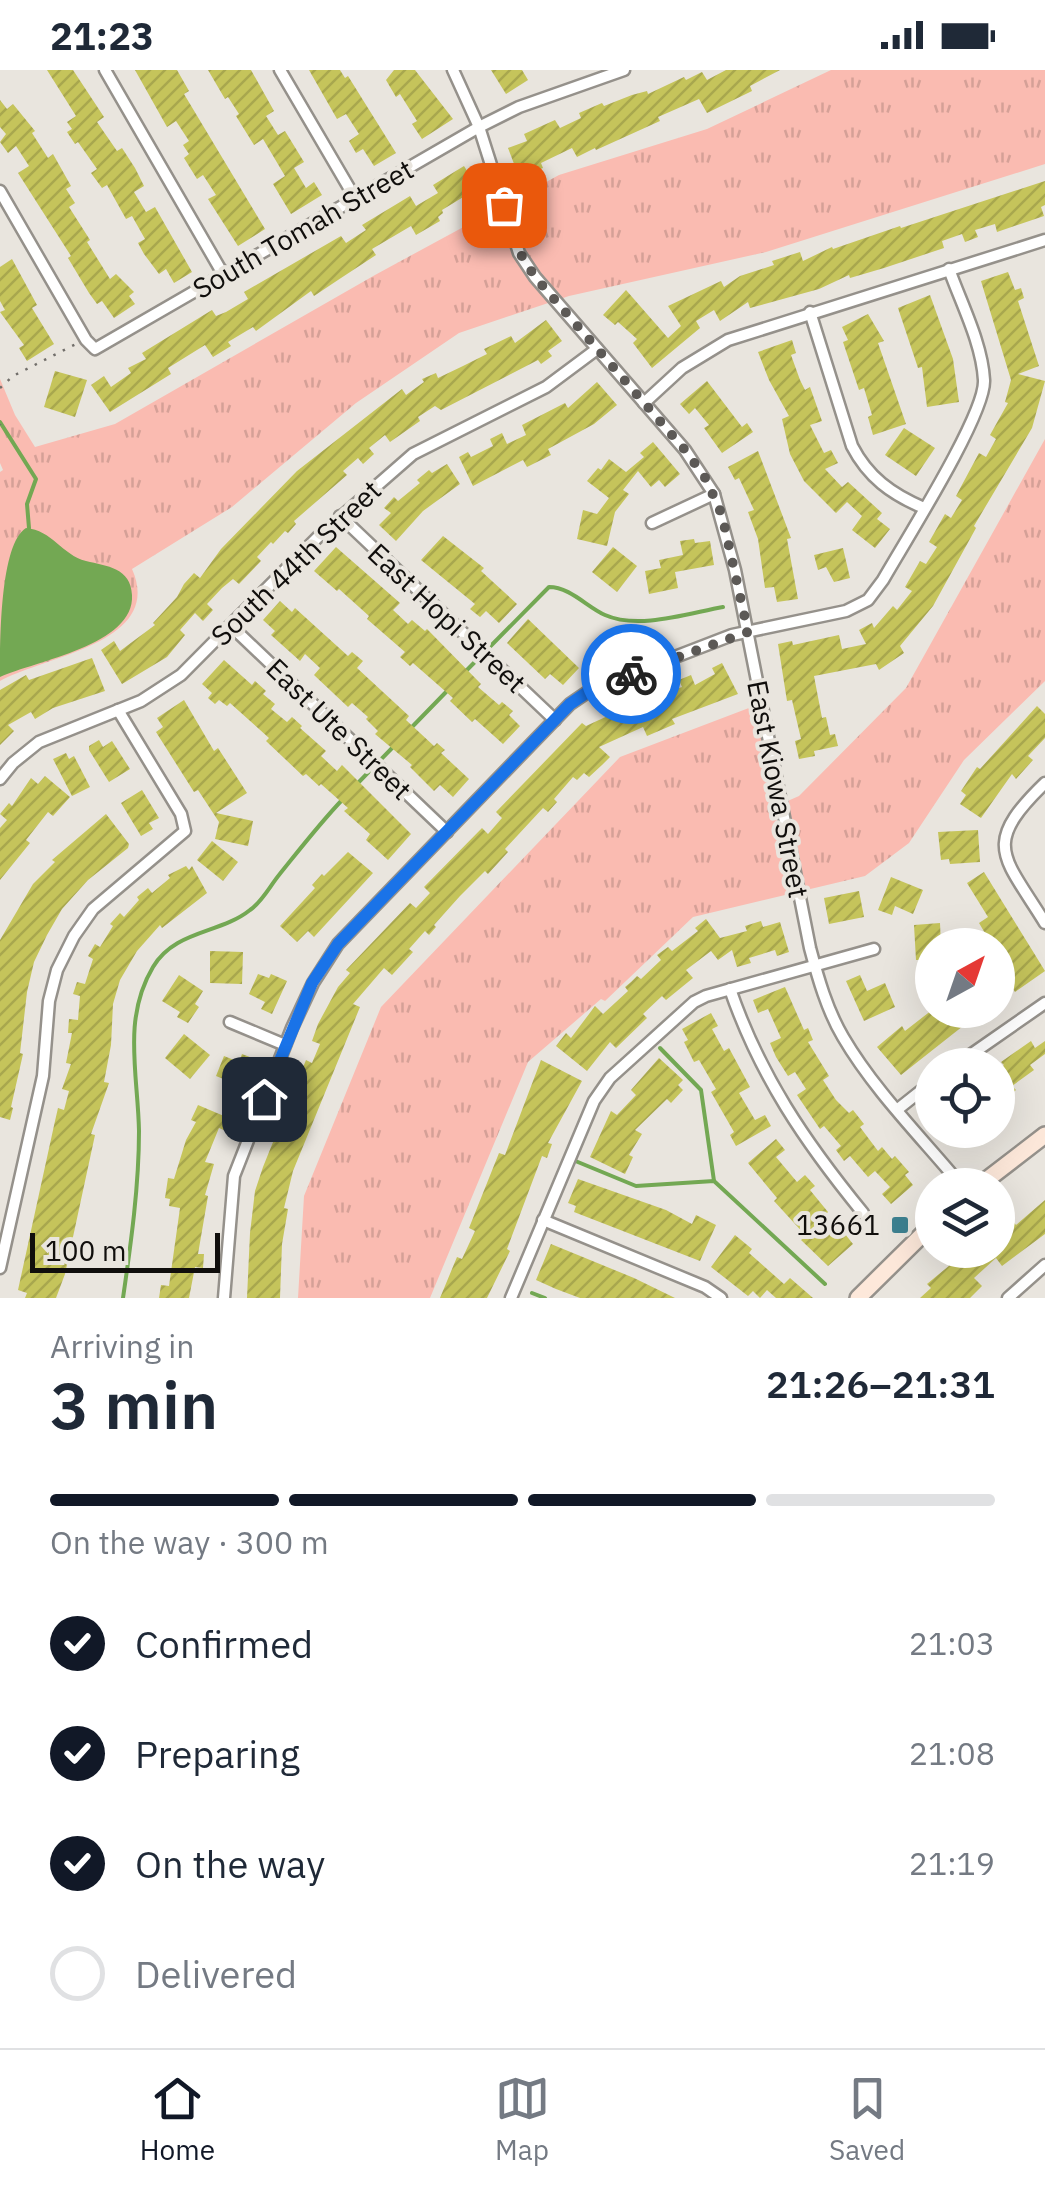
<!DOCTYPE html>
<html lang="en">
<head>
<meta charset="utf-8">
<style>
	:root { --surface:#fff; --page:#f6f6f7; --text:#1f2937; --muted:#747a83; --line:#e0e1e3; --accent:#111827 }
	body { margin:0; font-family:"IBM Plex Sans",sans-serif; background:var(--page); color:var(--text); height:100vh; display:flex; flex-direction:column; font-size:38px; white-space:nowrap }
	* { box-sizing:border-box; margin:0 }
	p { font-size:32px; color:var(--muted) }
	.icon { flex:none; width:55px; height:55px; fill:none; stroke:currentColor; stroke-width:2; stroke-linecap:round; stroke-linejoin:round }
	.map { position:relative; height:1228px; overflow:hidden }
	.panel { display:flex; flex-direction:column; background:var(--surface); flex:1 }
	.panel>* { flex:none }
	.needle { width:65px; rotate:40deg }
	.fabs { position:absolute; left:915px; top:858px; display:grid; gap:20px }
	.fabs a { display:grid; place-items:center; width:100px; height:100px; border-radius:50%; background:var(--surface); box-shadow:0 10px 40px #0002; font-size:50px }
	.scale { position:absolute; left:30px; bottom:25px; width:190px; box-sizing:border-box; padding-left:10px; border:5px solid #100e0c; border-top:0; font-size:28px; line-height:35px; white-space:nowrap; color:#100e0c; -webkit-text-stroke:8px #e9e5de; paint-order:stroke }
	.pin { position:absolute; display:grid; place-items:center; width:85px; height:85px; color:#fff; margin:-42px; border-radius:20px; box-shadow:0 5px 15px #0006 }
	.courier { position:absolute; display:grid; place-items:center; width:100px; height:100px; margin:-50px; border:8px solid #1a73e8; border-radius:50%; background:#fff; color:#222; box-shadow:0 2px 12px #0007 }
	.headline em { font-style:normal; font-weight:600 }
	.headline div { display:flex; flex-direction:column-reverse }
	.headline { display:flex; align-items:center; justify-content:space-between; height:170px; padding:0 50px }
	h1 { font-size:65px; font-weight:600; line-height:75px }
	.bar { display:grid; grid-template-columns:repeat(4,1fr); gap:15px 10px; align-content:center; height:120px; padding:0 50px }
	.bar i { height:12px; border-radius:8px; background:var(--line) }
	.bar .selected { background:var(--accent) }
	.bar p { grid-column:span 4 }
	ol { padding:0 50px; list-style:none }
	li { display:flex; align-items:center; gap:30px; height:110px }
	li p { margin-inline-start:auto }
	li .icon { padding:10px; border-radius:50%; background:var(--accent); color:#fff; stroke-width:4 }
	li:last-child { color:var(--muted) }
	li i { width:55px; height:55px; border:5px solid var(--line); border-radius:50% }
	.status { display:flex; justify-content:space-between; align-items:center; height:70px; padding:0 50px; background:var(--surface); direction:ltr }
	.status svg { height:28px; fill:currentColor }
	.tab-bar { display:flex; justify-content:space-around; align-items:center; height:140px; border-top:2px solid var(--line); background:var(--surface); font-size:28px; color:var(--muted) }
	.tab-bar a { display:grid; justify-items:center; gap:5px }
	.tab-bar .selected { color:var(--accent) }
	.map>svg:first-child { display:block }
	.grass { fill:url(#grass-tufts) }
	.water { fill:#73a853 }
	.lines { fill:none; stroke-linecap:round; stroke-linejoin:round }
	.stream { stroke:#73a853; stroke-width:4 }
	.building { fill:url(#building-hatch) }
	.minor-casing { stroke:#95918b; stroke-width:15 }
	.secondary-casing { stroke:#95918b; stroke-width:20 }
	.path { stroke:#726f6b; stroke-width:2.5; stroke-dasharray:2.5 8; stroke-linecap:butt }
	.minor { stroke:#fff; stroke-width:10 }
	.secondary { stroke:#fde8da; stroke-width:15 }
	.done { stroke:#5c5956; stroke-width:10; stroke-dasharray:0 18 }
	.route { stroke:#1a73e8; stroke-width:12 }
	.poi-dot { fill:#3d8190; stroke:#e9e5de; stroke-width:4 }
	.labels { text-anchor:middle; stroke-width:8; stroke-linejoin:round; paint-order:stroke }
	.street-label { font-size:28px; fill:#100e0c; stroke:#e9e5de }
	.poi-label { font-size:28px; fill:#100e0c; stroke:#e9e5de; text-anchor:end }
</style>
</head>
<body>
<div class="status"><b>21:23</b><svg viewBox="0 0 49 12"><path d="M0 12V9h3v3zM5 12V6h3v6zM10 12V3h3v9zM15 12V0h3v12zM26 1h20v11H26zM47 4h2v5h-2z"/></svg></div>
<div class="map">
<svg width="1045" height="1228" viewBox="0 0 1045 1228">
	<defs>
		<pattern id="grass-tufts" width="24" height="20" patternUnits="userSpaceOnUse" patternTransform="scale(2.5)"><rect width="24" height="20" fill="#fabbb1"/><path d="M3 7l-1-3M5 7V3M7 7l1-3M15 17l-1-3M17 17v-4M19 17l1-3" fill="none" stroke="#d5a097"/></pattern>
		<pattern id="building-hatch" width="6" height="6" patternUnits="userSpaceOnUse" patternTransform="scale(2.5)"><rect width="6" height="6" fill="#c5c45b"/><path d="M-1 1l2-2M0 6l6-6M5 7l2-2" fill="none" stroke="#a8a74e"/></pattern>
	</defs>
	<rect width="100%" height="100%" fill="#e9e5de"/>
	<g class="grass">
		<path d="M831,0H1045V94L766,182L569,226L459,263L356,333L232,437L132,499C165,573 44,586 0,611V402L3,400L0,393V309L15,345L35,377L115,354L375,205L559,105L707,59Z"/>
		<polygon points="1045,369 1045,611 964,690 909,773 865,806 693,847 605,931 601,929 528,992 430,1228 298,1228 304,1126 381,937 620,687 762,633 783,733 799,726 906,618"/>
	</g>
	<path class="water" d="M26,458C52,460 62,485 86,491C107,496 131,498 132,525C135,575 35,591 0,607C0,570 0,474 26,458Z"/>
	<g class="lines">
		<g class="stream">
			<polyline points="0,352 36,409 27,434 29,458"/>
			<path d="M464,603L549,517C570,517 587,537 605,545C639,560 689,543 723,537"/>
			<polyline points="412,657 447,621"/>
			<polyline points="356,715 395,675"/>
			<polyline points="660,978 701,1020 714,1111"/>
			<polyline points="573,1090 636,1116 714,1111 825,1214"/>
			<polyline points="532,1223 545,1228"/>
			<path d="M123,1228C131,1173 139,1116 139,1061C138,1004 122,949 153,897C175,860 220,864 250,840C262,832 270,816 279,805C300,779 320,753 343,729"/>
		</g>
	</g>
	<g class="building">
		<polygon points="47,0 73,0 104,47 97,52 117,81 122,78 135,98 144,116 134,122 146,142 155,137 192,202 174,213 166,199 159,204 144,184 138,173 145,169 132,146 126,149 107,115 102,118 91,103 97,99 78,72 75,74 67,62 72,59 67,52 76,46"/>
		<polygon points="135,0 177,0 189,21 184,24 265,159 238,176 208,129 216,125 203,105 197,109 184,88 189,84 183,75 189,71 176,51 167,57"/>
		<polygon points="208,0 251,0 274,41 266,46 278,65 285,61 304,92 294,98 306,118 314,112 322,125 291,144 273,114 285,106 263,69 254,75 236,46 239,44 228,27 225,29"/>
		<polygon points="309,0 340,0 345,8 348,6 396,83 374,96 363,79 356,83 349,71 359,64 346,44 337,49"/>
		<polygon points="394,0 415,0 453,49 422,69 412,54 417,51 400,24 396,27 386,10"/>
		<polygon points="491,0 522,0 528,10 506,24"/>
		<polygon points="726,0 780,0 750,16 752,21 707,43 699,29 658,47 660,51 596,80 595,78 577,87 572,78 541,93 543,98 519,107 508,78 527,71 524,64 555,50 560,58 581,48 579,43 602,33 604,36 632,25 647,21 648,24 684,7 686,10 702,2 707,10"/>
		<polygon points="0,30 7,39 13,34 35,61 32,63 48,88 53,84 71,116 66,119 75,133 69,137 90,170 87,172 110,209 116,204 134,222 129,226 135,234 114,248 102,231 97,234 89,223 68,188 71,186 18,103 29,96 16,76 8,83 0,72 6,64 0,57"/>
		<polygon points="464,96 478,118 442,140 443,143 438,147 440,151 416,165 411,156 372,179 376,185 341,208 314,226 311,221 256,261 253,257 228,272 231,276 213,287 205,275 168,298 171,304 110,342 91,315 104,306 111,317 131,303 128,298 146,289 142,283 212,240 216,246 226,242 248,229 244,222 341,166 346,173 366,160 362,155 410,126 416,136 438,123 433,115"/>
		<polygon points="1045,111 1045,135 1041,137 1044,146 997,162 995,154 975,160 978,167 965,172 962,164 942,171 944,178 884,198 850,208 849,205 819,219 750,238 748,232 720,251 714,240 696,251 700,258 652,298 633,273 637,269 618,252 615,255 603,245 626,220 668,268 681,256 668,236 721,211 724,217 740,206 774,195 772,191 800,182 803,191 832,177 833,179 900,156 901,158"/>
		<polygon points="12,189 37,235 32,238 54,274 27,291 19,278 24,275 0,242 5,240 0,231 0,197"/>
		<polygon points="1008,202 1015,220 1021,218 1024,228 1018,231 1039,296 1018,304 1045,311 1032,358 974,456 976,458 933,536 900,576 904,583 879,600 876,594 814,606 822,648 826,647 830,665 835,664 838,676 814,681 815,686 799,689 795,671 801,669 792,630 787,631 778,574 792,571 793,575 839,565 842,579 866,574 859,560 872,553 874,558 893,536 897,540 912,521 905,517 920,491 926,494 937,477 929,472 945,444 951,448 962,430 956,426 979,383 986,387 996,369 990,365 1008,333 1005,332 1011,310 981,211"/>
		<polygon points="930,225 953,289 959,332 927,337 922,297 918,298 898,238"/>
		<polygon points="868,244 884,271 878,273 906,354 873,365 868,347 872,345 864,318 859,320 843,272 848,270 842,257"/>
		<polygon points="546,250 562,271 548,281 552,286 541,294 538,290 441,340 435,336 418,347 420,351 390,372 385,365 369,378 374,384 363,394 358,388 343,401 347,405 294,451 296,454 288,463 285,461 273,474 271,472 257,487 261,491 239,514 233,509 222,518 207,534 213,540 203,551 195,543 180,560 185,565 167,587 122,614 101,580 114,571 120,581 155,555 153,553 177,527 184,514 194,503 200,508 221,479 297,401 402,319 406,325 424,312 422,309 436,303 438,308 463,296 487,284 484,279 511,266 515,273"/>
		<polygon points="792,270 796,283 791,285 800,310 805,320 810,317 822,351 810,355 824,383 831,380 838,393 825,399 842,417 848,412 882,443 877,449 890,459 875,478 852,460 862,446 847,432 836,443 804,411 790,384 782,349 789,346 769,310 758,282"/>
		<polygon points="55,301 87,310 75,347 44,337"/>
		<polygon points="707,311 742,357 747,353 753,362 722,383 704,358 709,355 695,338 689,344 680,334"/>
		<polygon points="597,312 617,335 594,354 548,379 551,385 527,397 523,390 473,416 459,387 468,382 471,387 493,376 490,369 502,363 507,374 526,365 522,355 565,333 568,338"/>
		<polygon points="904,358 935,378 916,406 885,385"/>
		<polygon points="653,372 680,404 665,417 659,410 651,417 638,401 623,420 629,424 615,442 607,476 577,469 583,440 597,444 609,428 587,411 598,398 601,400 609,389 626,402 644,387 640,383"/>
		<polygon points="758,381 791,468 787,469 798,529 777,532 774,517 765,518 758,469 748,442 754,440 739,408 735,410 728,397"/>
		<polygon points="447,394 460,414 423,441 396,471 379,455 391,443 384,438 394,427 398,431 420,413 417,410 429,400 432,403"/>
		<polygon points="443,466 484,498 481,501 517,534 499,553 486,541 480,547 470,539 475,534 421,490"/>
		<polygon points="694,469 695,473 710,471 714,495 675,502 678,518 649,524 645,501 661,498 659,490 683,485 680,471"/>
		<polygon points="336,477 400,533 393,540 408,554 412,550 425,561 427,559 481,614 478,617 499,635 502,632 513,641 509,645 520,656 503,674 475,649 472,652 450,631 453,628 413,593 410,596 400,587 405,582 367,549 369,546 339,519 337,521 314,501"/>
		<polygon points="613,477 637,496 617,522 592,502"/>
		<polygon points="843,478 850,508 834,512 826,497 818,500 814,485"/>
		<polygon points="280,531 292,542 295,538 348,586 352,582 363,591 357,598 409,646 406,650 434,676 437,673 445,680 441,683 469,709 453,727 440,715 434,721 410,697 412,695 375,664 378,661 366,649 368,647 352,633 348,637 314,605 320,598 305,584 300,591 271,565 275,561 263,550"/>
		<polygon points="528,549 579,598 563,615 550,604 545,609 507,573"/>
		<polygon points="92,588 105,621 53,638 35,649 31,642 8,655 14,661 0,675 0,620 26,605 29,610"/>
		<polygon points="224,590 252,615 255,611 266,621 263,624 275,634 271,639 287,652 292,647 302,656 300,658 326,681 321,686 337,701 342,695 411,764 388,790 366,770 370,764 344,741 348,738 321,714 319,716 306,704 303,706 266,671 269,668 230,633 227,636 219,630 215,634 208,628 212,623 202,614"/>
		<polygon points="722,593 738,624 672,649 675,654 647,666 643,657 599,677 610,687 602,695 589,707 584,703 577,710 573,707 554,729 557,732 548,742 543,738 505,779 508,782 488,804 485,801 460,826 434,855 436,857 429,865 425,861 409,879 413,882 392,905 384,898 353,934 360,937 293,1101 284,1138 288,1139 282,1174 280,1228 247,1228 250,1163 255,1121 263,1097 306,990 312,993 320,974 312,971 318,954 338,917 350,903 346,900 410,833 416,838 430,823 424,817 482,758 488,764 502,748 496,742 582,653 586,656 612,644 609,637 643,623 646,629 682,617 679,610 691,605 695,615 715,604 712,598"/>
		<polygon points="184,630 214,681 218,678 247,723 216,743 253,751 248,776 215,769 219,752 198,720 194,722 156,662 163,657 157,648"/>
		<polygon points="1037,636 1045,644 1045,668 1028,686 1033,690 1016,709 1012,704 981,748 960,734 966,725 961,721 977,697 980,699"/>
		<polygon points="99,670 103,677 112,671 130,699 109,712 89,680 89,676"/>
		<polygon points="66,683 69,689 74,686 90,717 72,726 53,689"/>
		<polygon points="45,706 70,727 53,746 48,742 26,770 30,773 0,810 0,758 7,750 0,744 9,733 12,736 31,708 38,714"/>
		<polygon points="142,720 159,748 149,753 153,759 141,766 121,733"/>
		<polygon points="106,744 129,774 128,778 88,810 62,839 47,865 34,892 27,922 20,983 23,984 11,1037 13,1038 10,1050 0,1047 0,870 33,814 55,792 52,790"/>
		<polygon points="978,760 980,792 950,794 949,789 941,790 938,762"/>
		<polygon points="212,771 238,792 223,811 197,790"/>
		<polygon points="348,782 373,803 314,867 308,861 297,872 280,856 315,818 312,815 322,804 324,806"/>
		<polygon points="186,796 189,800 192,796 207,823 162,858 160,855 137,881 120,910 113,934 111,975 104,1012 109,1013 91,1064 95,1065 65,1204 56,1228 25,1228 27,1223 18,1220 55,1051 58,1038 64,1040 69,1021 62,1019 71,994 66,993 72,963 68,963 69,949 78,950 80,926 73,924 77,912 85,914 93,889 88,886 95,874 100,877 113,856 110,854 120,843 124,847 139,830 137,827 148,818 152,823 170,808 168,805"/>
		<polygon points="984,802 1045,901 1015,922 998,895 998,875 992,875 979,853 988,847 967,813"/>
		<polygon points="891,807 923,820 913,844 895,836 892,845 878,840"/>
		<polygon points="859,821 864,847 829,854 824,828"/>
		<polygon points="706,849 720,868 747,861 745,856 761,851 763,857 780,852 789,882 777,886 775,880 749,888 751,893 737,897 732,880 718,890 711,881 686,900 693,908 666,930 662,926 643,944 647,948 616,978 610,972 587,1001 556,976 566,963 571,968 595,936 603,944 628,921 625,917 631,912 637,906 641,909 661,890 657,885 668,877 672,881 698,861 695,858"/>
		<polygon points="940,853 941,875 932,875 932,890 916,890 914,855"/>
		<polygon points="210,881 243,882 242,914 210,913"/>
		<polygon points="258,904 269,908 271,904 287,911 272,944 261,939 265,932 249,924"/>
		<polygon points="179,905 203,921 195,934 199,937 188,953 177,947 180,942 162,931"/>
		<polygon points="860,905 867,921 885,913 895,937 864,951 846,911"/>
		<polygon points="785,917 804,960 808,958 813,970 808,972 829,1006 823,1010 836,1030 849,1043 853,1040 864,1054 860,1057 878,1081 882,1077 892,1089 895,1086 909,1102 905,1105 913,1115 891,1134 882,1124 890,1117 875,1101 868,1107 850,1086 844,1091 836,1080 841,1076 824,1056 820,1059 797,1025 806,1019 795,1002 788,1006 776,987 770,973 781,968 768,939 758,943 753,930"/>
		<polygon points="932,940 974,940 960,952 963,956 901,1005 877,977 902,956 905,961"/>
		<polygon points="711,943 718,956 712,959 724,981 729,978 750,1017 739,1023 755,1050 765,1045 771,1056 736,1076 730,1065 734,1062 711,1022 716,1019 699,990 694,992 684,972 688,970 682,959"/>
		<polygon points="184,964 210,985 190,1009 165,988"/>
		<polygon points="1031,971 1035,978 1045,971 1045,984 1030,995 1034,1000 1012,1016 1016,1020 998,1035 998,1000 1004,995 1001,992"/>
		<polygon points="242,984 255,989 243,1017 216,1006 224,986 239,992"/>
		<polygon points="659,988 683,1010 678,1015 683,1020 671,1033 667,1029 635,1060 642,1064 629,1085 633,1087 625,1104 590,1087 611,1041 617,1045 636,1025 631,1020"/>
		<polygon points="541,990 582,1011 548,1073 552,1074 547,1088 542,1086 507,1179 510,1181 487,1228 440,1228 457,1187 462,1189 475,1161 469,1158 499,1083 505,1085"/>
		<polygon points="198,1035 231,1049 226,1061 219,1058 205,1092 214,1094 205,1125 208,1126 198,1184 204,1184 203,1198 195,1197 189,1228 159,1228 161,1215 169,1216 180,1138 169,1136 170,1129 165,1128 168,1108 174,1109 186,1070 196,1052 191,1050"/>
		<polygon points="776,1069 785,1080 776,1087 797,1112 805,1105 815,1116 810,1120 828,1142 823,1147 841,1167 845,1164 853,1174 828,1196 801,1170 806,1166 774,1131 777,1128 748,1093"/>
		<polygon points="578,1109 666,1140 692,1154 696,1145 716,1155 700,1191 574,1142 576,1136 568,1133"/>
		<polygon points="1045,1130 1045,1164 1002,1196 996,1188 974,1208 982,1216 970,1228 920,1228 931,1218 927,1214 956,1190 960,1194 975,1180 998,1180 998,1160 1011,1149 1016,1155"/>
		<polygon points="735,1165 752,1179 749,1183 784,1214 790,1208 813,1228 776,1228 767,1220 760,1228 753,1221 748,1226 711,1197"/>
		<polygon points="551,1174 634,1208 675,1228 580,1228 556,1219 536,1210"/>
	</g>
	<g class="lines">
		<g class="minor-casing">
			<g id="minor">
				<polyline points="105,0 223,204"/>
				<polyline points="280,0 355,128"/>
				<path d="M453,0L479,57L519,183L535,207L685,380L714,424L735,500L810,878C818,908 827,940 843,967C874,1020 921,1067 961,1115"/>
				<polyline points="0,121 86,270 95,279 479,57 519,37 624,0"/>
				<path d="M810,242L852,376C868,407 891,424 924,438"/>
				<polyline points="644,333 682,298 728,270 1045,170"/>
				<polyline points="340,446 555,650"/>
				<polyline points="652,453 714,424"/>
				<polyline points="231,556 447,762"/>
				<polyline points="0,709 13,693 39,672 141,631 181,605 317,468 413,384 546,317 597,279"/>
				<path d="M1045,713C981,775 1003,785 1045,853"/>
				<path d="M730,919C760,1006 805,1072 863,1143"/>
				<polyline points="230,952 285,975"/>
				<polyline points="956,995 1045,933"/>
				<polyline points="898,1039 932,1012"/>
				<polyline points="543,1150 705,1217 721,1228"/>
				<polyline points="0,1198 43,1006 49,931 57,900 74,866 93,839 185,761 181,744 118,640"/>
				<path d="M224,1228L234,1106L292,958L313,913L338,874L570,634L592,619L732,565L846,541L868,530L883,510C904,473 986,344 984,310C982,273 961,233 949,199"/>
				<polyline points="511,1228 594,1031 610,1008 694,932 706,926 874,879"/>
				<polyline points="1008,1228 1045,1195"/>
			</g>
		</g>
		<g class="secondary-casing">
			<g id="secondary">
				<polyline points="980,1115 1045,1065"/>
				<polyline points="858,1228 932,1155"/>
			</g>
		</g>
		<g class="path">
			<polyline points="0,318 13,306 76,274"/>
			<polyline points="0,354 0,355"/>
		</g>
		<use href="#minor" class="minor"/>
		<use href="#secondary" class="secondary"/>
	</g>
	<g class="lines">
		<polyline class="done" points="504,135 520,183 535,207 685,380 706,409 722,445 748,562 631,604"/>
		<polyline class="route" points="264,1029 312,913 338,874 570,634 592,619 631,604"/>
	</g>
	<rect class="poi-dot" x="890" y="1145" width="20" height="20" rx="5"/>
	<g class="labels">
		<g class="street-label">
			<text transform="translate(303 159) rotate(-30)" y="10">South Tomah Street</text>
			<text transform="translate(296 493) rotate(-44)" y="10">South 44th Street</text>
			<text transform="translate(447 548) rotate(43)" y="10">East Hopi Street</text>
			<text transform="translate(339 659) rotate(44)" y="10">East Ute Street</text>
			<text transform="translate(778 719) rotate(79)" y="10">East Kiowa Street</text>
		</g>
		<g class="poi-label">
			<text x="880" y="1165">13661</text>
		</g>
	</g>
</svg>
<div class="fabs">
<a><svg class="needle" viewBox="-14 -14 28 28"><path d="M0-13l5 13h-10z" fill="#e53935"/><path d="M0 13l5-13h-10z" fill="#747a83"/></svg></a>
<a><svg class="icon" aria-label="locate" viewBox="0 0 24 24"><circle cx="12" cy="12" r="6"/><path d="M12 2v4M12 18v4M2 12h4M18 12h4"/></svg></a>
<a><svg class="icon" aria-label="layers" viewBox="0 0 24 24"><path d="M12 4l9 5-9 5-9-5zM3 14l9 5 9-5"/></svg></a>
</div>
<div class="scale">100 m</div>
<div class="pin" style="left:504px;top:135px;background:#ea580c"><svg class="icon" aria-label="bag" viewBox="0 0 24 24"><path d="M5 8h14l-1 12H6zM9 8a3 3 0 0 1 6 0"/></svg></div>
<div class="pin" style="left:264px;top:1029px;background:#1f2937"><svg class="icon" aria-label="home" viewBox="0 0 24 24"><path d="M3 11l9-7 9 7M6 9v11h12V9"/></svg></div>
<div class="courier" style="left:631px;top:604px"><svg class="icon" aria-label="bike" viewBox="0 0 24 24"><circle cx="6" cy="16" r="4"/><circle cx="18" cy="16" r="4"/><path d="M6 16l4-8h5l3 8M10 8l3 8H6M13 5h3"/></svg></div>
</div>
<section class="panel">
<div class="headline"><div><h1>3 min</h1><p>Arriving in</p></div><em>21:26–21:31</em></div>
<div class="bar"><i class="selected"></i><i class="selected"></i><i class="selected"></i><i></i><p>On the way · 300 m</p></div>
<ol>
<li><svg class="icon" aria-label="check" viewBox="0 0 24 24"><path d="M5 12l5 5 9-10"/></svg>Confirmed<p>21:03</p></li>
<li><svg class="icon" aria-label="check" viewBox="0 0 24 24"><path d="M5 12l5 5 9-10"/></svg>Preparing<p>21:08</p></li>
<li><svg class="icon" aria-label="check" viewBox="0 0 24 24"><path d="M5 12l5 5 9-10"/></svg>On the way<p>21:19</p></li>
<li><i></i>Delivered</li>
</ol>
</section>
<nav class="tab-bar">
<a class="selected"><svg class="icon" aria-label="home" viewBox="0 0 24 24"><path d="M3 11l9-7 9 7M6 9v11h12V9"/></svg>Home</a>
<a><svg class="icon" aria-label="map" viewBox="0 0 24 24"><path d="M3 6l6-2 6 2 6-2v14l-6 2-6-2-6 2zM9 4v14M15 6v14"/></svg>Map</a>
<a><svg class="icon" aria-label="saved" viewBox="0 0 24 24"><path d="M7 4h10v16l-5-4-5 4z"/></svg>Saved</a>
</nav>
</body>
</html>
